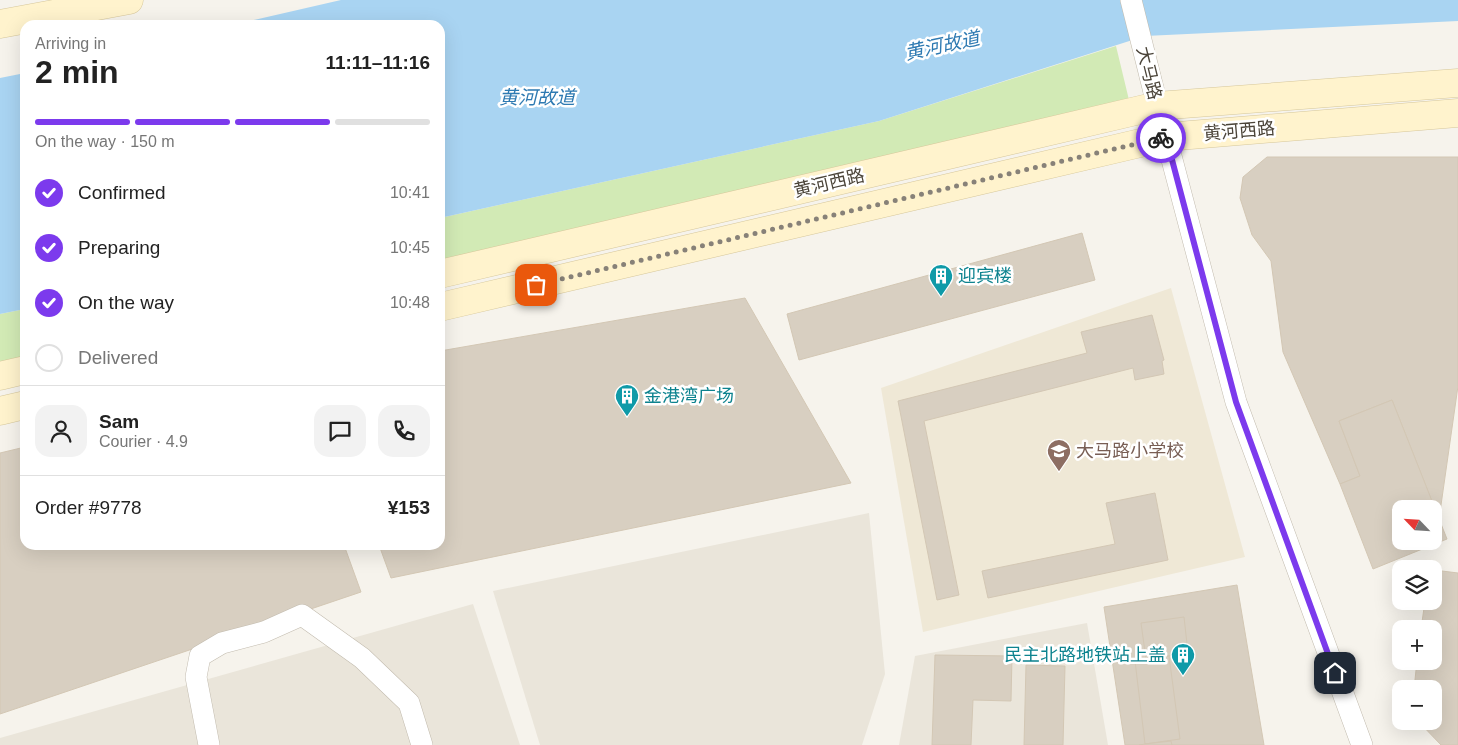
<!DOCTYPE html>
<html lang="en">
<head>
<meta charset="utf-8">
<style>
	:root { --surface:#fff; --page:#f2f2f2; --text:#222; --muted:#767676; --line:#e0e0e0; --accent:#7c3aed }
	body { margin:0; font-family:Arial,"Noto Sans SC",sans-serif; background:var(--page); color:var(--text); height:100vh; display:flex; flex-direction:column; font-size:19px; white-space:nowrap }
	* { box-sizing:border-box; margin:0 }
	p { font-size:16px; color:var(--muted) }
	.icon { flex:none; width:28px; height:28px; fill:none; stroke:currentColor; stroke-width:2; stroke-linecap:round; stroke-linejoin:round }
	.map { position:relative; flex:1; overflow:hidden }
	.panel { position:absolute; left:20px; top:20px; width:425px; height:530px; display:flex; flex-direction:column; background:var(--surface); border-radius:15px; box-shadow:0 5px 20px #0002 }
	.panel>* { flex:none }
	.needle { width:32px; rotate:295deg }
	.fabs { position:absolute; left:1392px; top:500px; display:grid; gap:10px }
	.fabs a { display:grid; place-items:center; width:50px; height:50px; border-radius:10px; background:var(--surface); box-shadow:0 5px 20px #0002; font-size:25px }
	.pin { position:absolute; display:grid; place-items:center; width:42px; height:42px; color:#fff; margin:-21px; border-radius:10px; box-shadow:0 2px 8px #0006 }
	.courier { position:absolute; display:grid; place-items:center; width:50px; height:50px; margin:-25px; border:4px solid #7c3aed; border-radius:50%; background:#fff; color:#222; box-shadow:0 1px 6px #0007 }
	.overview em { font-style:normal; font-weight:600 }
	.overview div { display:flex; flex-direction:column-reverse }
	.overview { display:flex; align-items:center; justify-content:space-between; height:85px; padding:0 15px }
	h1 { font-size:32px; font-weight:600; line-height:38px }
	.bar { display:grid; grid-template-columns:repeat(4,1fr); gap:8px 5px; align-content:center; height:60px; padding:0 15px }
	.bar i { height:6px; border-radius:4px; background:var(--line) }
	.bar .on { background:var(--accent) }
	.bar p { grid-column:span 4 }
	.line { display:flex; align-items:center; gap:12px; padding:0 15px; border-top:1px solid var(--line) }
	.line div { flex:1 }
	.round { display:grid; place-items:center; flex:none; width:52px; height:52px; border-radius:15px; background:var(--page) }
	ol { padding:0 15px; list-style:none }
	li { display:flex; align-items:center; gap:15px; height:55px }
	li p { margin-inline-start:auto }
	li .icon { padding:5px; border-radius:50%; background:var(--accent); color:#fff; stroke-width:4 }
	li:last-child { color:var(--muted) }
	li i { width:28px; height:28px; border:2px solid var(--line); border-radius:50% }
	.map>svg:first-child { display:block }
	.residential { fill:#eae5da }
	.education { fill:#efe8d6 }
	.green { fill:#d2eab5 }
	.water { fill:#a9d4f2 }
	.building { fill:#d8cfc1; stroke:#d3c7b4; fill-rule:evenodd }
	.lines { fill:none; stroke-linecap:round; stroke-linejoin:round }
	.street-casing { stroke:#c2bbae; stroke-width:22 }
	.secondary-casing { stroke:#d6c79b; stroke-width:29 }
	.street { stroke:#fff; stroke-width:21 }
	.secondary { stroke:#fff3cd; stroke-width:28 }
	.done { stroke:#878178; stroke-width:5; stroke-dasharray:0 9 }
	.route { stroke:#7c3aed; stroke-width:6 }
	.labels { text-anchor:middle; stroke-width:5; stroke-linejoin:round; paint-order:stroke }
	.street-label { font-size:18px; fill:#4b4439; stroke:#fff }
	.culture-label { font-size:18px; fill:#0d838f; stroke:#fff; text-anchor:start }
	.education-label { font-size:18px; fill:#785e54; stroke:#fff; text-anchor:start }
	.water-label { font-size:19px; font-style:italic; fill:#2e7ab2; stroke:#fff }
</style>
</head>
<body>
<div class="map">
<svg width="1458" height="745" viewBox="0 0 1458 745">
	<rect width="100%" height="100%" fill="#f6f3ec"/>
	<g class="residential">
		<polygon points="869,513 885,674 862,745 540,745 493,591"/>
		<polygon points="473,604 520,745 0,745 0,738"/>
		<polygon points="1087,623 1108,745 899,745 915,656"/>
	</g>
	<polygon class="education" points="1171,288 1245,557 923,632 881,388"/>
	<g class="green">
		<polygon points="1116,46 1129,100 440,263 440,218 879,121"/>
		<polygon points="25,309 25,361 0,367 0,314"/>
	</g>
	<g class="water">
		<polygon points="341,0 1458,0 1458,21 1145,36 879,121 440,218 440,25 232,25"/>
		<polygon points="25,73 25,309 0,314 0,78"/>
	</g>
	<g class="building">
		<polygon points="1267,157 1458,157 1458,386 1439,519 1392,400 1339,421 1360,476 1340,484 1283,352 1271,261 1252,235 1240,198 1243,177"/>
		<polygon points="1082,233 1095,280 799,360 787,314"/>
		<polygon points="745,298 851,483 391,578 379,545 440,545 440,351"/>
		<polygon points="1152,315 1164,360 1162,361 1164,374 1135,380 1133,368 924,421 959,595 937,600 898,401 1087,353 1081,332"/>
		<path d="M1392,400L1447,539L1373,569L1340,484L1360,476L1339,421ZM1401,509H1434V541H1401Z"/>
		<polygon points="25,447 25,545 344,545 361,592 0,714 0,453"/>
		<polygon points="1155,493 1168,560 988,598 982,571 1115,544 1106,503"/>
		<polygon points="1434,570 1458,573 1458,745 1441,745 1418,721 1434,721 1434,689 1414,689 1417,661 1434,661 1434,629 1421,629 1425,601 1434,601"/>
		<polygon points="1237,585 1264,745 1125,745 1104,607"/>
		<polygon points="1184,617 1188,653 1146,659 1141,623"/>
		<polygon points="935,655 1012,656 1011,701 973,700 971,745 932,745"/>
		<polygon points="1169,656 1180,739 1145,744 1135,661"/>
		<polygon points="1026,665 1065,666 1063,745 1024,745"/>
		<polygon points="1171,741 1172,745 1139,745 1145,744"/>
	</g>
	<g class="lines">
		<g class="street-casing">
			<g id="street">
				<polyline points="1131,0 1154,92"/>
				<polyline points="1166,137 1236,402 1362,745"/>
				<polyline points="209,745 196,677 200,656 222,643 264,632 302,615 362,658 409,703 422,745"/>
			</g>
		</g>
		<g class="secondary-casing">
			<g id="secondary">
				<polyline points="0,24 129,0"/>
				<polyline points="440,274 1157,106 1458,83"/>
				<polyline points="440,307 1166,137 1458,113"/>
				<polyline points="0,376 25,370"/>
				<polyline points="0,411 25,405"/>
			</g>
		</g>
		<use href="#street" class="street"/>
		<use href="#secondary" class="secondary"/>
	</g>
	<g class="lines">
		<polyline class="done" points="536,285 1161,138"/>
		<polyline class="route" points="1161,138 1166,137 1236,402 1335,673"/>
	</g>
	<defs>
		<g id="building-pin" transform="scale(1.25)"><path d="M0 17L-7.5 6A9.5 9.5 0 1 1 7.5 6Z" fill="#0f9aa8" stroke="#fff"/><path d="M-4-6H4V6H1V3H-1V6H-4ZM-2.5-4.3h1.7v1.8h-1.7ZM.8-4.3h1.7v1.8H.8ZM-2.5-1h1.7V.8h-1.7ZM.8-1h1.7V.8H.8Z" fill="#fff"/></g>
		<g id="school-pin" transform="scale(1.25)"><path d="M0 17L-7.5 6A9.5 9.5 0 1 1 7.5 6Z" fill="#8d6e63" stroke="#fff"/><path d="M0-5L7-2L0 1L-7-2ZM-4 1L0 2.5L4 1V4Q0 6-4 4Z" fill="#fff"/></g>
	</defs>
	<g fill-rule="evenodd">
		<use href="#building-pin" x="941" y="276"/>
		<use href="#building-pin" x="627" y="396"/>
		<use href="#school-pin" x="1059" y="451"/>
		<use href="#building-pin" x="1183" y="655"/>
	</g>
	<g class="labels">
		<g class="street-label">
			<text transform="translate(1149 73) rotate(76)" y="6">大马路</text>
			<text transform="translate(1239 131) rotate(-5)" y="6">黄河西路</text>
			<text transform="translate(829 183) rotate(-13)" y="6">黄河西路</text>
		</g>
		<g class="culture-label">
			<text x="958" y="282">迎宾楼</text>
			<text x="644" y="402">金港湾广场</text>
			<text x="1166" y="661" text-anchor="end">民主北路地铁站上盖</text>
		</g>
		<g class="education-label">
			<text x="1076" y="457">大马路小学校</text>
		</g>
		<g class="water-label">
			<text transform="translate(942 45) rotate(-12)" y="7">黄河故道</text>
			<text x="537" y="104">黄河故道</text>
		</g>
	</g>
</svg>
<div class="fabs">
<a><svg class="needle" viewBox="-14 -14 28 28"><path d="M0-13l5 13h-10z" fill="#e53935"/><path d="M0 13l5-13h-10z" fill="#767676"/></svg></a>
<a><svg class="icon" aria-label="layers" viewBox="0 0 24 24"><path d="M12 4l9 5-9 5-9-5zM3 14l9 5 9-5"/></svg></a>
<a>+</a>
<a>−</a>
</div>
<div class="pin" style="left:536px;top:285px;background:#ea580c"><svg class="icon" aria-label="bag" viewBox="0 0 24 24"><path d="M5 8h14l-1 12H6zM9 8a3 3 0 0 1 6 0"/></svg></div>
<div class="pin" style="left:1335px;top:673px;background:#1f2937"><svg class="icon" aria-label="home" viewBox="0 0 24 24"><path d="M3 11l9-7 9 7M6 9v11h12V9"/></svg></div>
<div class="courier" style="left:1161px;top:138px"><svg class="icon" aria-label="bike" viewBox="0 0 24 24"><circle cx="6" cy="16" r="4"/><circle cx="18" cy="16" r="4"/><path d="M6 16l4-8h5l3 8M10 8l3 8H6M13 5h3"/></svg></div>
<section class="panel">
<div class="overview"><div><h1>2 min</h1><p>Arriving in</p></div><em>11:11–11:16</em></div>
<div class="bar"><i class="on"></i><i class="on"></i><i class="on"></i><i></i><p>On the way · 150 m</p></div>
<ol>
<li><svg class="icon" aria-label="check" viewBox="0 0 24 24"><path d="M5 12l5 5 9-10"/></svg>Confirmed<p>10:41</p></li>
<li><svg class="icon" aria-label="check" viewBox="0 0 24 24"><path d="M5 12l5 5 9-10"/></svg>Preparing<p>10:45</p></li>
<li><svg class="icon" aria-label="check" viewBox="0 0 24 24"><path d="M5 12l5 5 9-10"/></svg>On the way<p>10:48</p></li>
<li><i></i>Delivered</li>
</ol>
<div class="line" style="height:90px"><a class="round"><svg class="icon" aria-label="person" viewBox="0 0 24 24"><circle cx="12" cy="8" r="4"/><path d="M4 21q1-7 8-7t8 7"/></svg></a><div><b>Sam</b><p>Courier · 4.9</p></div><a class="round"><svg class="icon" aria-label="chat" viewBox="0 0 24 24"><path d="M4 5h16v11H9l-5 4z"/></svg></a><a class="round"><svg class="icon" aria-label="phone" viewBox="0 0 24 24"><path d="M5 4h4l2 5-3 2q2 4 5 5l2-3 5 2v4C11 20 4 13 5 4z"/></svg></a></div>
<div class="line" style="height:65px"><div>Order #9778</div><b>¥153</b></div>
</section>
</div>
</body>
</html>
